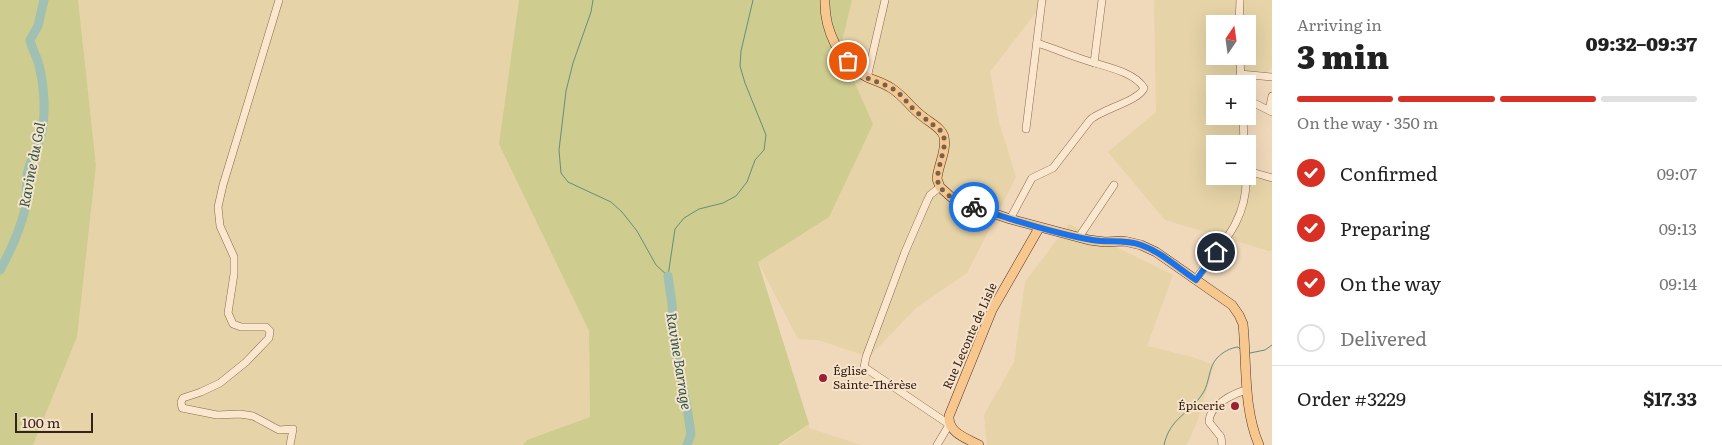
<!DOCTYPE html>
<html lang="en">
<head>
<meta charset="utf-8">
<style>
	:root { --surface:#fff; --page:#f2f2f2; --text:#222; --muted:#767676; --line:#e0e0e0; --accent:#d93025 }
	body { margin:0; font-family:Literata,serif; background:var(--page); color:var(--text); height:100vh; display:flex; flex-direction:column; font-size:19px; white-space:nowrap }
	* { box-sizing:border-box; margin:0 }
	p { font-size:16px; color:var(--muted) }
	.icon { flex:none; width:28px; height:28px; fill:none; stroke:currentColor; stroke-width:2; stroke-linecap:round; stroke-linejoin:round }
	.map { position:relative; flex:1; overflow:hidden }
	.details { display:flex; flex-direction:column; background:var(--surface); width:450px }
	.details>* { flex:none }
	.needle { width:32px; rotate:13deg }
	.buttons { position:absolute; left:1206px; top:15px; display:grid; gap:10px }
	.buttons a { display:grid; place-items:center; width:50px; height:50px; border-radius:0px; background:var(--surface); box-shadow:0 5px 20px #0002; font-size:25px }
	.scale { position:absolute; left:15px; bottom:12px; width:78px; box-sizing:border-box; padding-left:5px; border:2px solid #35231a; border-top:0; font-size:14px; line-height:18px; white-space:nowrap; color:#35231a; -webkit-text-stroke:4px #f7e3ca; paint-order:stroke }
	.pin { position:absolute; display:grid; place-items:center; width:42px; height:42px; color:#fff; margin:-21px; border:2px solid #fff; border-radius:50%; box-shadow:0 1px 5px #0007 }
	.courier { position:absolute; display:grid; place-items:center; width:50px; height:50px; margin:-25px; border:4px solid #1a73e8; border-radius:50%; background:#fff; color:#222; box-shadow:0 1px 6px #0007 }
	.summary em { font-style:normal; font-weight:800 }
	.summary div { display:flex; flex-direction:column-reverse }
	.summary { display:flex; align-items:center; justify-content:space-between; height:85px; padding:0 25px }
	h1 { font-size:32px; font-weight:800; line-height:38px }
	.bar { display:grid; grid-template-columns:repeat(4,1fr); gap:8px 5px; align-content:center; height:60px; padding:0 25px }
	.bar i { height:6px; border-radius:4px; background:var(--line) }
	.bar .current { background:var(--accent) }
	.bar p { grid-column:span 4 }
	.line { display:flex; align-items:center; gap:12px; padding:0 25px; border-top:1px solid var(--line) }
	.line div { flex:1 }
	ol { padding:0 25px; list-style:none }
	li { display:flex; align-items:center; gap:15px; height:55px }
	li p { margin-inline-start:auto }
	li .icon { padding:5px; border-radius:50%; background:var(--accent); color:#fff; stroke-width:4 }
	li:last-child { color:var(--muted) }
	li i { width:28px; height:28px; border:2px solid var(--line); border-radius:50% }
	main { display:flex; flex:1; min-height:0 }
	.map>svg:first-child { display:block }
	.farmland { fill:#e6d3a7; fill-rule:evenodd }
	.green { fill:#cecc8e }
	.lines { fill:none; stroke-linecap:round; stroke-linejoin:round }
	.stream { stroke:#668e7e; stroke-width:1 }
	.river { stroke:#9fc0b2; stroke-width:9 }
	.minor-casing { stroke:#876854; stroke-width:8 }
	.major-casing { stroke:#543729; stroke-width:10 }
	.minor { stroke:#fbe7cd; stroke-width:7 }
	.major { stroke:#f7c78e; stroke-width:9 }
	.done { stroke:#766252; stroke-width:5; stroke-dasharray:0 9 }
	.route { stroke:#1a73e8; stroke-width:6 }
	.poi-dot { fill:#9a2033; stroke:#f7e3ca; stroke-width:2 }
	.labels { text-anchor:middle; stroke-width:4; stroke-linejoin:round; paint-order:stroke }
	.street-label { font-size:12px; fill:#35231a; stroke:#f7e3ca }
	.poi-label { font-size:12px; fill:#35231a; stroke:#f7e3ca; text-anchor:start }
	.water-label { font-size:14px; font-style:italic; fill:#28564d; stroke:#f7e3ca }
</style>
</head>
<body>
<main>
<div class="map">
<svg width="1272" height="445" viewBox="0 0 1272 445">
	<rect width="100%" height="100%" fill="#f0d8ba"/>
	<g class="farmland">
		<polygon points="78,0 519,0 499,144 589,331 590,417 527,440 523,445 33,445 77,337 96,165"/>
		<polygon points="852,0 1049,0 1040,7 990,72 999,122 1016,177 967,273 916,308 869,357 818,340 798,339 758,262 840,50"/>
		<path d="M1154,0H1272V68L1248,87V84H1215V116H1244L1246,144H1215V176H1248V165L1272,177V250L1269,251L1165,220L1108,152L1156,112ZM1215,24H1248V56H1215Z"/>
		<polygon points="1069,224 1173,275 1147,346 1192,357 1214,365 1198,419 1187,445 987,445 984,415 1014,362 1025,282"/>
		<polygon points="809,424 809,428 861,445 781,445"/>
	</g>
	<g class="green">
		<polygon points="0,0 78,0 96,165 77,337 33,445 0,445"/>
		<polygon points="519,0 852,0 840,50 873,124 829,217 758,262 809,424 778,445 523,445 527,440 590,417 589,331 499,144"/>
	</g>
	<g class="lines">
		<g class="stream">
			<polyline points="593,0 591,12 573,63 566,91 559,150 561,173 568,182 611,202 622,212 637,231 656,265 668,276"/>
			<polyline points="668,276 675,229 684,218 699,209 723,203 736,196 747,182 755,160 764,150 766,135 745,83 740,66 741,51 753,0"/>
			<polyline points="1250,353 1265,350 1272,345"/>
			<path d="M1164,445C1170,417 1189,415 1203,393C1210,382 1208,368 1217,358C1223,352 1230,348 1238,347L1240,349"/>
		</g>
		<g class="river">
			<path d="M0,270C11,250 20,231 25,209C27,198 26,186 27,175C30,159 39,146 42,131C46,111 44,85 39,65C37,57 32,49 30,40L38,26L44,0"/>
			<polyline points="668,276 672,304 674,345 687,407 691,434 687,445"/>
		</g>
		<g class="minor-casing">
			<g id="minor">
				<polyline points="279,0 223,185 218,207 220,226 234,257 234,274 228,313 233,324 241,327 266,327 270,331 269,338 246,362 220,383 201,392 183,398 181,402 182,408 217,415 240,414 253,416 279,430 293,429 290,445"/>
				<polyline points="1239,24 1240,0"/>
				<polyline points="1240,56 1241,84"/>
				<polyline points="1094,63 1102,0"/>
				<polyline points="1240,74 1272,77"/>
				<polyline points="867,78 885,0"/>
				<polyline points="1248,100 1272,112"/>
				<polyline points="1269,110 1272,96"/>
				<polyline points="1243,116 1244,144"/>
				<polyline points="1026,129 1042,0"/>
				<polyline points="1248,171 1272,178"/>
				<polyline points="940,187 930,195 927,201 905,252 866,357 864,367 950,425"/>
				<path d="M1010,219L1032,178L1053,168L1090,120C1102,109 1139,101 1144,88C1134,71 1102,66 1085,60C1069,55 1053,48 1037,43"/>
				<polyline points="1079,237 1114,185"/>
				<path d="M1195,280C1220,246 1248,221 1246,176"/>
				<polyline points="937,445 949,425"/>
				<path d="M1222,445L1221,437L1209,422C1209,405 1234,393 1247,390"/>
			</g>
		</g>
		<g class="major-casing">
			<g id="major">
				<path d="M825,0C824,29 839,63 867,77C875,81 884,83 891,88C903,95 911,108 922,116C929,122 942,128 944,137C947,151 938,165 937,179L940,187L951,197L966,204L1010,219L1089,240L1105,242L1124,241L1141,245L1156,252L1232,305L1239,315L1243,324C1247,363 1243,408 1259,445"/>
				<path d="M979,445C966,438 948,433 949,416L992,310L1039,228"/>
			</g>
		</g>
		<use href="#minor" class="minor"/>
		<use href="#major" class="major"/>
	</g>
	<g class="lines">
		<polyline class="done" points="848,61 857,71 867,78 890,87 898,92 915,111 941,131 944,136 944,148 938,172 938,184 944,192 951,197 974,207"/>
		<path class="route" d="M974,207C1012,220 1052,233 1092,240C1108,243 1125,239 1141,245C1161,252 1178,268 1196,280L1216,252"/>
	</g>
	<g class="poi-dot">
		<circle cx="823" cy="378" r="5"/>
		<circle cx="1235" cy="406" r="5"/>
	</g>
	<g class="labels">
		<g class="street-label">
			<text transform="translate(970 336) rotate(-66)" y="4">Rue Leconte de Lisle</text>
		</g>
		<g class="poi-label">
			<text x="833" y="375">Église<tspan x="833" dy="14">Sainte-Thérèse</tspan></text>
			<text x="1225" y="410" text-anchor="end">Épicerie</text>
		</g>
		<g class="water-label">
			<text transform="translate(32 165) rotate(-79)" y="5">Ravine du Gol</text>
			<text transform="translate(679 361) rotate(81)" y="5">Ravine Barrage</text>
		</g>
	</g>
</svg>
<div class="buttons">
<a><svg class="needle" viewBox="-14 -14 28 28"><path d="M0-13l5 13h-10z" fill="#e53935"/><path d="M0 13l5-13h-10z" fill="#767676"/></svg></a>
<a>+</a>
<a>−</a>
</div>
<div class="scale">100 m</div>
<div class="pin" style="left:848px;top:61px;background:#ea580c"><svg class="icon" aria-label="bag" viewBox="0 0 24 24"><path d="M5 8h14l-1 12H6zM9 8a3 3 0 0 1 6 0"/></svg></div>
<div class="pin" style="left:1216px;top:252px;background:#1f2937"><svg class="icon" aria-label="home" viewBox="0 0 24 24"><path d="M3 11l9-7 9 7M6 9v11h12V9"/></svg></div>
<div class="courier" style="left:974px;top:207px"><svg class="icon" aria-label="bike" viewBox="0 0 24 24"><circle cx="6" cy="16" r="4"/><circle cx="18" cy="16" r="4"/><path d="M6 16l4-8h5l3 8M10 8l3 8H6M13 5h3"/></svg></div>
</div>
<section class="details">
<div class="summary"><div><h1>3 min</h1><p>Arriving in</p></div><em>09:32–09:37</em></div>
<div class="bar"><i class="current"></i><i class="current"></i><i class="current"></i><i></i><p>On the way · 350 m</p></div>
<ol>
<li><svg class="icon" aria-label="check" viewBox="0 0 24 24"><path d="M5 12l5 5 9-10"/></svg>Confirmed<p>09:07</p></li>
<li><svg class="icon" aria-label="check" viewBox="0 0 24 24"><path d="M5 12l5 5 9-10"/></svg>Preparing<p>09:13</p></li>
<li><svg class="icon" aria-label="check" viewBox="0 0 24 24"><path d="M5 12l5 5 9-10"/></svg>On the way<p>09:14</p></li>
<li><i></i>Delivered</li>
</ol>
<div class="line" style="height:65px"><div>Order #3229</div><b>$17.33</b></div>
</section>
</main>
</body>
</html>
